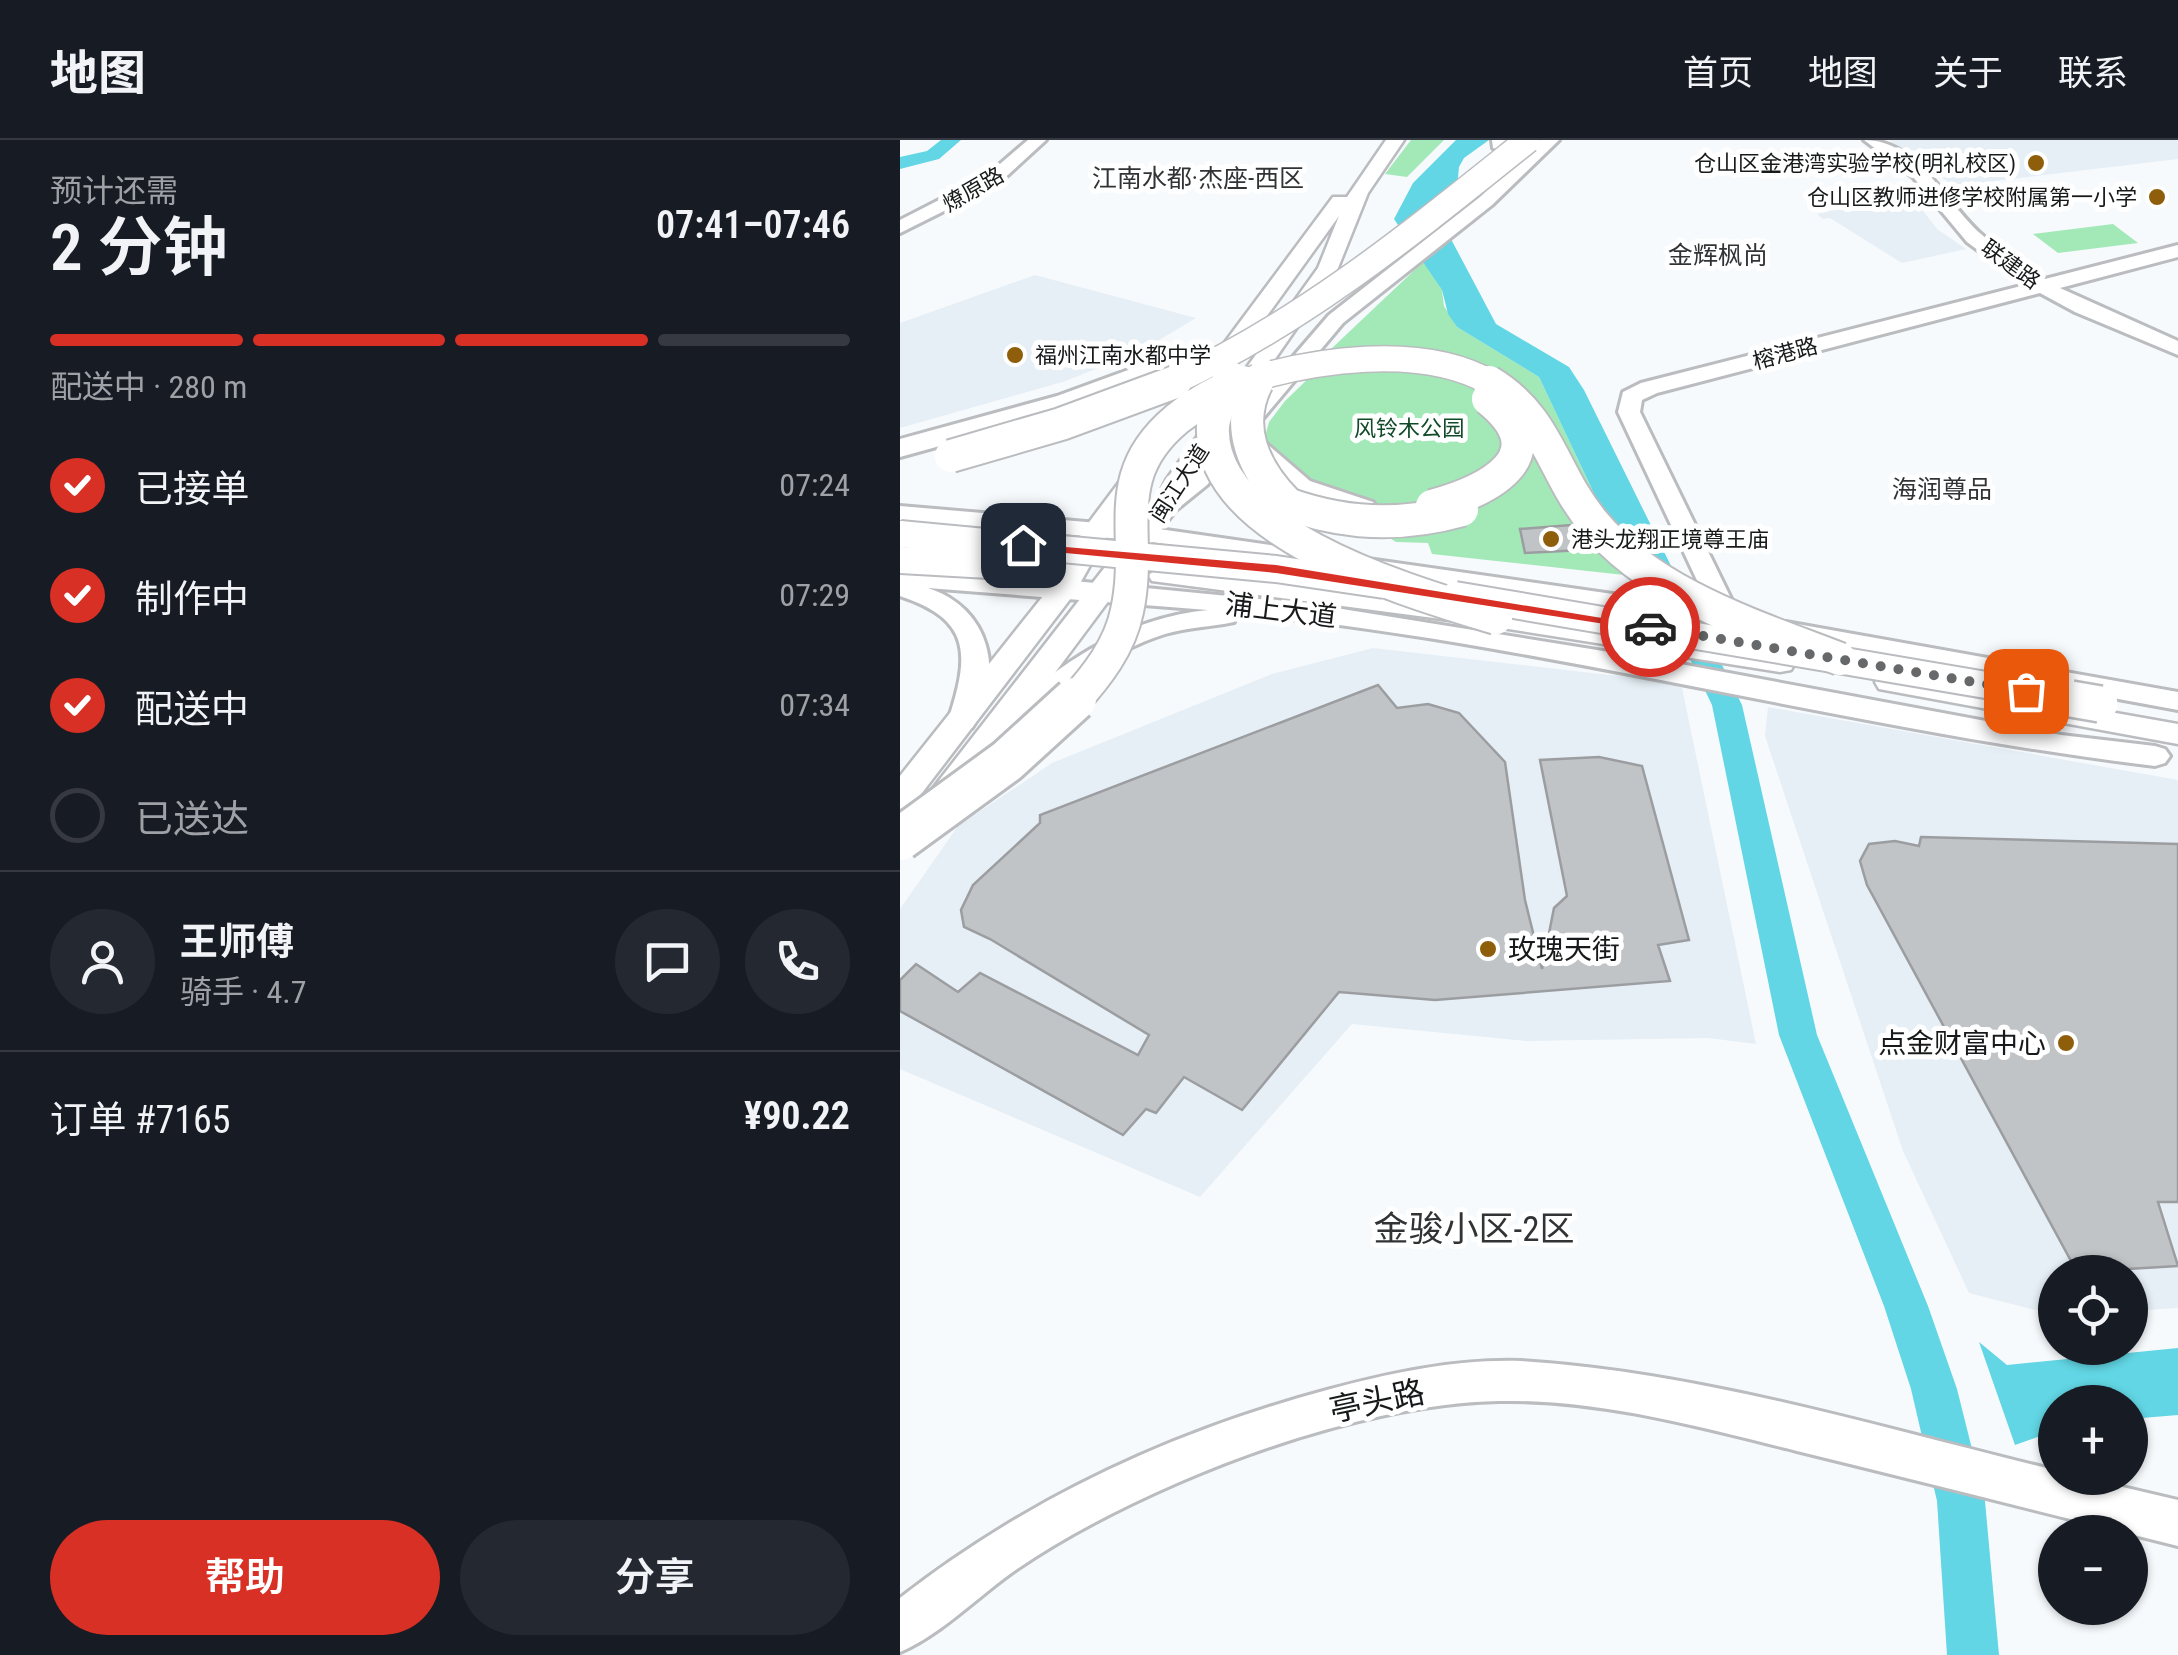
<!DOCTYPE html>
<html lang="zh">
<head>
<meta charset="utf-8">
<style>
	:root { --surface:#171b24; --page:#242831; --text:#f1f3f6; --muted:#9ea1a6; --line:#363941; --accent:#d93025 }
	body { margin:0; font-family:"Roboto Condensed","Noto Sans SC",sans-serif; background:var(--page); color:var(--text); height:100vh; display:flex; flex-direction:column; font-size:38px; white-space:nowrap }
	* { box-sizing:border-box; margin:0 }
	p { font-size:32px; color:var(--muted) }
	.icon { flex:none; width:55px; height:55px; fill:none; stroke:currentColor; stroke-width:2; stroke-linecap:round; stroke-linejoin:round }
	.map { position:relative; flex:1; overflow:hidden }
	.details { display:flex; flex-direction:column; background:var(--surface); width:900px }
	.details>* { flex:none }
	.buttons { position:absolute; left:1138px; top:1115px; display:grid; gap:20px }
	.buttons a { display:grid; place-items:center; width:110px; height:110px; border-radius:50%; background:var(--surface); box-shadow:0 2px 8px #0004; font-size:50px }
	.pin { position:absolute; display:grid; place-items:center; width:85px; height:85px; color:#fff; margin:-42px; border-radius:20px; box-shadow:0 5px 15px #0006 }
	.courier { position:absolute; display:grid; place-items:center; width:100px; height:100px; margin:-50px; border:8px solid #d93025; border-radius:50%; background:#fff; color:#222; box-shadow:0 2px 12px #0007 }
	.head em { font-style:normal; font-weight:600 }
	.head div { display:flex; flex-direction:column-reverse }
	.head { display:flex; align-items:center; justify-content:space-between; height:170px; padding:0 50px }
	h1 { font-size:65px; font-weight:600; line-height:75px }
	.bar { display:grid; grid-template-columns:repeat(4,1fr); gap:15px 10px; align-content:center; height:120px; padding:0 50px }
	.bar i { height:12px; border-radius:8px; background:var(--line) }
	.bar .current { background:var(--accent) }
	.bar p { grid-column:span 4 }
	.line { display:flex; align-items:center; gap:25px; padding:0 50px; border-top:2px solid var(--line) }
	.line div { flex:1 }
	.round { display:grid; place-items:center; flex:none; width:105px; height:105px; border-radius:52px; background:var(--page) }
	ol { padding:0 50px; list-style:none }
	li { display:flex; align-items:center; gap:30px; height:110px }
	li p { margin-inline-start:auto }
	li .icon { padding:10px; border-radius:50%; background:var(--accent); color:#fff; stroke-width:4 }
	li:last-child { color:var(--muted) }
	li i { width:55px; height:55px; border:5px solid var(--line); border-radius:50% }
	.action { display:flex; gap:20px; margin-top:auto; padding:20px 50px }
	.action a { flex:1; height:115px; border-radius:60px; background:var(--accent); color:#fff; font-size:40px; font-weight:600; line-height:115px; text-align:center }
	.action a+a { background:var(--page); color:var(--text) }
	header { display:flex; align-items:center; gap:60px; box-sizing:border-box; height:140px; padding:0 50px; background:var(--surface); border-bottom:2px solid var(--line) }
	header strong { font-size:48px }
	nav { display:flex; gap:55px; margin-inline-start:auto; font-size:35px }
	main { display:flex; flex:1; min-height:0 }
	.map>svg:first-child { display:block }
	.built { fill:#e6eff6 }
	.green { fill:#a3e9b8 }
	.water { fill:#62d6e4 }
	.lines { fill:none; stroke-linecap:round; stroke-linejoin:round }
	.river { fill:#62d6e4; fill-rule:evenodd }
	.building { fill:#c1c4c6; stroke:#9b9da0; stroke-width:2.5 }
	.secondary-casing { stroke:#babcbf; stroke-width:6 }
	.primary-casing { stroke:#babcbf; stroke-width:5 }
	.highway-casing { stroke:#babcbf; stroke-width:6 }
	.secondary { fill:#fff; fill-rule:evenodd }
	.primary { fill:#fff; fill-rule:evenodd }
	.highway { fill:#fff; fill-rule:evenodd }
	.primary-bridge-far1-casing { stroke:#babcbf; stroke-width:30; stroke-linecap:butt }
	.primary-bridge-casing { stroke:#babcbf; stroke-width:40; stroke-linecap:butt }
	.highway-bridge-far2-casing { stroke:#babcbf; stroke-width:28; stroke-linecap:butt }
	.highway-bridge-far1-casing { stroke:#babcbf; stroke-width:36; stroke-linecap:butt }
	.highway-bridge-casing { stroke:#babcbf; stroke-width:48; stroke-linecap:butt }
	.primary-bridge-far1 { stroke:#fff; stroke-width:26 }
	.primary-bridge { stroke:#fff; stroke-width:35 }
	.highway-bridge-far2 { stroke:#fff; stroke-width:25 }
	.highway-bridge-far1 { stroke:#fff; stroke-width:32 }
	.highway-bridge { stroke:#fff; stroke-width:42 }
	.route { fill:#d93025 }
	.done { stroke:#666869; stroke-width:10; stroke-dasharray:0 18 }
	.poi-dot { fill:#8f5e0b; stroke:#fff; stroke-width:4 }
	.labels { text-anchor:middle; stroke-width:10; stroke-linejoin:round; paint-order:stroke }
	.far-poi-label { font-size:22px; fill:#18191a; stroke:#fff; text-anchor:end }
	.far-street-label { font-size:22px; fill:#18191a; stroke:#fff }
	.far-park-label { font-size:22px; fill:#114a29; stroke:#fff }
	.far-neighbourhood-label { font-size:25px; fill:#313335; stroke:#fff }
	.street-label { font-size:28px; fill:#18191a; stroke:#fff }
	.poi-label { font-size:28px; fill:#18191a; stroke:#fff; text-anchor:start }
	.near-street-label { font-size:32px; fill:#18191a; stroke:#fff }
	.near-neighbourhood-label { font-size:35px; fill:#313335; stroke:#fff }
</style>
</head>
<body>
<header>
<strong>地图</strong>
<nav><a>首页</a><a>地图</a><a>关于</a><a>联系</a></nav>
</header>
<main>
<section class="details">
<div class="head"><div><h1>2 分钟</h1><p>预计还需</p></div><em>07:41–07:46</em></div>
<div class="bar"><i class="current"></i><i class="current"></i><i class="current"></i><i></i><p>配送中 · 280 m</p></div>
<ol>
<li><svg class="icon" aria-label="check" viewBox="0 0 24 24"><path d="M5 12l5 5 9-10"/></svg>已接单<p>07:24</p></li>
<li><svg class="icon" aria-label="check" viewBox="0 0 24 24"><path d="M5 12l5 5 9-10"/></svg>制作中<p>07:29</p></li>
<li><svg class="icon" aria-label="check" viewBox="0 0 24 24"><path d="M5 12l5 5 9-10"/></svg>配送中<p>07:34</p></li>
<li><i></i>已送达</li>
</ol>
<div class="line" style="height:180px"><a class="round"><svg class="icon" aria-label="person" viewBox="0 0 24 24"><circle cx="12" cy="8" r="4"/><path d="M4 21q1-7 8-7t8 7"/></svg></a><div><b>王师傅</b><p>骑手 · 4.7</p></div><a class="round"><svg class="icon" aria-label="chat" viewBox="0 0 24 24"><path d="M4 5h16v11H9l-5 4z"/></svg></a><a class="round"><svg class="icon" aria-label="phone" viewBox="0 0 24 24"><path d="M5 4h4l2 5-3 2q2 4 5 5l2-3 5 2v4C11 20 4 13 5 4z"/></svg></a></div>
<div class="line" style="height:130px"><div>订单 #7165</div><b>¥90.22</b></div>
<div class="action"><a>帮助</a><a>分享</a></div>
</section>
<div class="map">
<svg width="1278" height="1515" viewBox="0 0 1278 1515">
	<rect width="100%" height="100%" fill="#f7fafd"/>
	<g class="built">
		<polygon points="989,0 1278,0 1278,19 1054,46"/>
		<polygon points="1010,54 1037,89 1066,109 1002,123 930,78 923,79 917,74"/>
		<polygon points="135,135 296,178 244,209 166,241 0,288 0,183"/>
		<polygon points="473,508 763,541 782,548 856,904 808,898 627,901 452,884 300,1057 0,929 0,769 58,686 152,623 372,534"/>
		<polygon points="868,567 1278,640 1278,1168 1230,1171 1230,1132 1155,1132 1155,1175 1069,1153 1003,1011 865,596"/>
	</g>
	<g class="green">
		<polygon points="511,0 544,0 507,37 485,34"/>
		<polygon points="1213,84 1238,103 1158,113 1133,94"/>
		<polygon points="524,121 542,150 544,166 557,187 639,237 733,436 532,414 528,403 496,402 483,394 472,396 363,303 369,282 385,261 417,230 412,227"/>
	</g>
	<g class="water">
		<polygon points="556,0 589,0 564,18 559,27 552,101 596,184 669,227 684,250 780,444 733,436 639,237 557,187 548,174 542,150 494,79 513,43"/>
		<polygon points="1079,1202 1107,1225 1278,1208 1278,1275 1230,1279 1230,1262 1155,1262 1155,1291 1115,1305"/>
	</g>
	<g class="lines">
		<g class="river">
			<polygon points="41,0 61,0 39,19 0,29 0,17 27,11"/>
			<polygon points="784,468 794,471 798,477 842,565 917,895 1028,1166 1057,1249 1085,1361 1099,1515 1047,1515 1037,1361 1011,1249 984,1166 879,895 812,565 770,477 774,471"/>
		</g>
	</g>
	<g class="building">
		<polygon points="671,385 682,410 625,413 620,389"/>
		<polygon points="478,545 497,568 528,564 559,573 605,622 625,760 642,829 654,768 667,756 640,620 699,617 742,626 789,800 758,805 770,841 535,860 439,852 342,970 284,937 256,973 246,969 223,995 0,871 0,840 16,824 58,852 80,833 238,915 249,895 90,799 64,787 61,770 73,745 140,683 140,675"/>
		<polygon points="1021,697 1278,704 1278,1062 1258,1062 1278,1126 1177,1132 967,745 960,721 969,704 995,701 1019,706"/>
	</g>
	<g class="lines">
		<g class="secondary-casing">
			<g id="secondary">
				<polygon points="128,0 146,0 98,44 0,93 0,80 86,36"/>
				<polygon points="641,0 659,0 592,65 443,183 307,345 276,370 258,370 255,365 258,360 291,335 429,175 580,57"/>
				<path d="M964,0C1018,0 1045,62 1081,94C1100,111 1123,128 1145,139L1278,105V117L1160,148L1278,201V215L1175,172L1140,153L757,253L742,260L740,272L841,479L837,485L828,487L245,401L0,380V366L245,387L810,468L718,272L723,252L741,243L1125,145L1067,102L1013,37Z"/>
				<path d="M0,431L164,440L411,464L759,520L1161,595L1255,606L1265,609L1270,616L1265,623L1255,626C947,589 645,503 336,473L334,482C311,487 288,487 265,494C204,513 156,557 110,600H90L85,593L90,586C155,528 218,479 308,470L28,448C90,468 106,534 72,588H52L48,581C69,516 73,480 0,456Z"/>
				<polygon points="886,482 1278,552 1278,570 876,496 873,490 876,484"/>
				<path d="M621,1221C802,1232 980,1288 1155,1330V1338H1184L1278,1360V1406C1153,1375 1024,1342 897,1311C800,1287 699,1259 599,1261C495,1263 371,1302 277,1343C222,1367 167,1395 117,1429C79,1455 42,1494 0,1512V1458C127,1359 271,1292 427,1250C490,1233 555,1219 621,1221Z"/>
			</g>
		</g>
		<g class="primary-casing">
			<g id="primary">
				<polygon points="486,0 504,0 468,53 438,128 288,345 280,365 54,668 42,671 30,668 26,660 30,652 254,364 266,340 418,128 439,76 325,234 317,236 305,229 433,57 447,57"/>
				<polygon points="244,318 257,326 210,390 174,454 12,666 0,669 0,636 151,446 184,389 235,321"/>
				<polygon points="262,427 564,464 880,514 891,516 895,523 891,530 880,532 564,482 252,441 248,435"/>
				<polygon points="990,533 1278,584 1278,604 979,549 975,542 979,535"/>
			</g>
		</g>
		<g class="highway-casing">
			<g id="highway">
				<polygon points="592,0 616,0 601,10 593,8"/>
				<polygon points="283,210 297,218 293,224 177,268 0,317 0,299 157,256"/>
				<path d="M349,295L360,298L410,341L473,362L478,369L473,376L462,379C410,366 366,350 334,304L338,298Z"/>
			</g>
		</g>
		<use href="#secondary" class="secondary"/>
		<use href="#primary" class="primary"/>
		<use href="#highway" class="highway"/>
		<g class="primary-bridge-far1-casing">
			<g id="primary-bridge-far1">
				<polyline points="0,394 376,429 484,445"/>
				<polyline points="0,420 89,425"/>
				<polyline points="555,455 1186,562"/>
			</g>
		</g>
		<g class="primary-bridge-casing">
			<polyline id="primary-bridge" points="1171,559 1200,564"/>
		</g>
		<g class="highway-bridge-far2-casing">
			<g id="highway-bridge-far2">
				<path d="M269,244C403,183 514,91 628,0"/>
				<polyline points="327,244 331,234"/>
				<path d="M336,244C410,220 522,202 593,244"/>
				<polyline points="356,244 363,231"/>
			</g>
		</g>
		<g class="highway-bridge-far1-casing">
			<g id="highway-bridge-far1">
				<path d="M328,242C324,255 314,272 313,286C307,395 515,453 596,478"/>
				<path d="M357,242C334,287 354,330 387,363"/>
				<path d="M589,242C649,278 652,333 693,382C753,455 855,486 940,519"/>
				<polyline points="51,316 161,284 275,242"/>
				<path d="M360,353C427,383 491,390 562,370"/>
				<path d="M532,366C587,351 659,316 588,259"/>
				<path d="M173,562C197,536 220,506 227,471C244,394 206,338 277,279C297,263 319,250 343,242"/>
			</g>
		</g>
		<g class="highway-bridge-casing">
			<polyline id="highway-bridge" points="0,699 107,621 175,559"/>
		</g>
		<use href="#primary-bridge-far1" class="primary-bridge-far1"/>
		<use href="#primary-bridge" class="primary-bridge"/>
		<use href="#highway-bridge-far2" class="highway-bridge-far2"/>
		<use href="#highway-bridge-far1" class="highway-bridge-far1"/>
		<use href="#highway-bridge" class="highway-bridge"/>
	</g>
	<polygon class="route" points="119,403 376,425 757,487 750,491 376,433 123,409 117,405"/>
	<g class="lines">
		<polyline class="done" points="750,487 1126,551"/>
	</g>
	<g class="poi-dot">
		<circle cx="1136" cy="23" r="10"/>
		<circle cx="1257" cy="57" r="10"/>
		<circle cx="115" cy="215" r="10"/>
		<circle cx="651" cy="399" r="10"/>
		<circle cx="588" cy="809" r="10"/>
		<circle cx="1166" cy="903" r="10"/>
	</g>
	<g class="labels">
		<g class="far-poi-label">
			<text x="1116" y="31">仓山区金港湾实验学校(明礼校区)</text>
			<text x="1237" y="65">仓山区教师进修学校附属第一小学</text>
			<text x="135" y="223" text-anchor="start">福州江南水都中学</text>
			<text x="671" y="407" text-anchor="start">港头龙翔正境尊王庙</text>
		</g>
		<g class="far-street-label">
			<text transform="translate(73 49) rotate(-30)" y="8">燎原路</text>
			<text transform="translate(1111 124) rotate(36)" y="8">联建路</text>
			<text transform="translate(885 213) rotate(-15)" y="8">榕港路</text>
			<text transform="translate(279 343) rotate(-57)" y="8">闽江大道</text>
		</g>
		<g class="far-park-label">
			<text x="509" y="296">风铃木公园</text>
		</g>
		<g class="far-neighbourhood-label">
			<text x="298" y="47">江南水都·杰座-西区</text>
			<text x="818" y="124">金辉枫尚</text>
			<text x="1042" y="358">海润尊品</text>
		</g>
		<g class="street-label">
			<text transform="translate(381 470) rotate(7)" y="10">浦上大道</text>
		</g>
		<g class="poi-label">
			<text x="608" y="819">玫瑰天街</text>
			<text x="1146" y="913" text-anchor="end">点金财富中心</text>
		</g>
		<g class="near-street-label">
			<text transform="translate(477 1261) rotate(-12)" y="11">亭头路</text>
		</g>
		<g class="near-neighbourhood-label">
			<text x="574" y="1101">金骏小区-2区</text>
		</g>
	</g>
</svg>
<div class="buttons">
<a><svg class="icon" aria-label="locate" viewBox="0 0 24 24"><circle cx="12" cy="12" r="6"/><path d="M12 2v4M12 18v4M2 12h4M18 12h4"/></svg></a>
<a>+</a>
<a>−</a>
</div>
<div class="pin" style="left:1126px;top:551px;background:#ea580c"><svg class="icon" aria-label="bag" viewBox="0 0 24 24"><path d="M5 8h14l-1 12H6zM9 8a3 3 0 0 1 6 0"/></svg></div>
<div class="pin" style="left:123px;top:405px;background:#1f2937"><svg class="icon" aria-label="home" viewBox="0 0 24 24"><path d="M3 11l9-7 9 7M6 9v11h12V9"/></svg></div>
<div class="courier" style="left:750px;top:487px"><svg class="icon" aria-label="car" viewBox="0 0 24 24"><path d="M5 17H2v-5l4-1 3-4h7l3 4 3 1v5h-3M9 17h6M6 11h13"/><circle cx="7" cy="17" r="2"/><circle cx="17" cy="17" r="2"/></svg></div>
</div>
</main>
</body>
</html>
